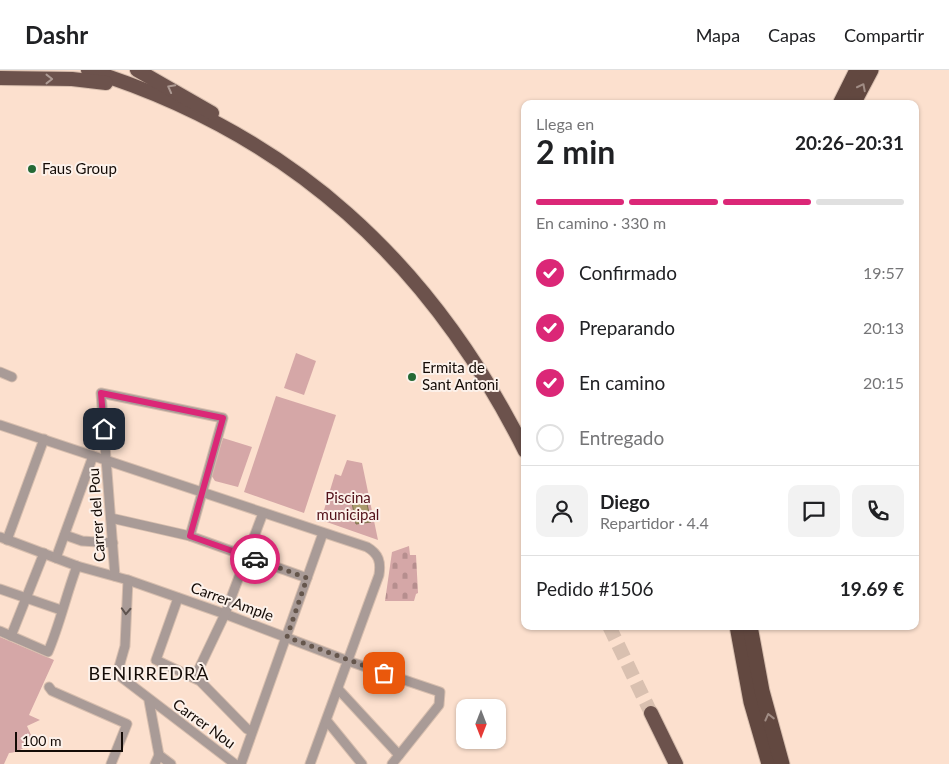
<!DOCTYPE html>
<html lang="es">
<head>
<meta charset="utf-8">
<style>
	:root { --surface:#fff; --page:#f2f2f2; --text:#202124; --muted:#757577; --line:#e0e0e0; --accent:#db2777 }
	body { margin:0; font-family:Lato,sans-serif; background:var(--page); color:var(--text); height:100vh; display:flex; flex-direction:column; font-size:19px; white-space:nowrap }
	* { box-sizing:border-box; margin:0 }
	p { font-size:16px; color:var(--muted) }
	.icon { flex:none; width:28px; height:28px; fill:none; stroke:currentColor; stroke-width:2; stroke-linecap:round; stroke-linejoin:round }
	.map { position:relative; flex:1; overflow:hidden }
	.details { position:absolute; left:521px; top:30px; width:398px; height:530px; display:flex; flex-direction:column; background:var(--surface); border-radius:10px; box-shadow:0 1px 4px #0004 }
	.details>* { flex:none }
	.needle { width:32px; rotate:180deg }
	.controls { position:absolute; left:456px; top:629px; display:grid; gap:10px }
	.controls a { display:grid; place-items:center; width:50px; height:50px; border-radius:10px; background:var(--surface); box-shadow:0 1px 4px #0004; font-size:25px }
	.scale { position:absolute; left:15px; bottom:12px; width:108px; box-sizing:border-box; padding-left:5px; border:2px solid #140b06; border-top:0; font-size:14px; line-height:18px; white-space:nowrap; color:#140b06; -webkit-text-stroke:4px #fcf1ea; paint-order:stroke }
	.pin { position:absolute; display:grid; place-items:center; width:42px; height:42px; color:#fff; margin:-21px; border-radius:10px; box-shadow:0 2px 8px #0006 }
	.courier { position:absolute; display:grid; place-items:center; width:50px; height:50px; margin:-25px; border:4px solid #db2777; border-radius:50%; background:#fff; color:#222; box-shadow:0 1px 6px #0007 }
	.overview em { font-style:normal; font-weight:700 }
	.overview div { display:flex; flex-direction:column-reverse }
	.overview { display:flex; align-items:center; justify-content:space-between; height:85px; padding:0 15px }
	h1 { font-size:32px; font-weight:700; line-height:38px }
	.bar { display:grid; grid-template-columns:repeat(4,1fr); gap:8px 5px; align-content:center; height:60px; padding:0 15px }
	.bar i { height:6px; border-radius:4px; background:var(--line) }
	.bar .on { background:var(--accent) }
	.bar p { grid-column:span 4 }
	.line { display:flex; align-items:center; gap:12px; padding:0 15px; border-top:1px solid var(--line) }
	.line div { flex:1 }
	.round { display:grid; place-items:center; flex:none; width:52px; height:52px; border-radius:10px; background:var(--page) }
	ol { padding:0 15px; list-style:none }
	li { display:flex; align-items:center; gap:15px; height:55px }
	li p { margin-inline-start:auto }
	li .icon { padding:5px; border-radius:50%; background:var(--accent); color:#fff; stroke-width:4 }
	li:last-child { color:var(--muted) }
	li i { width:28px; height:28px; border:2px solid var(--line); border-radius:50% }
	header { display:flex; align-items:center; gap:30px; box-sizing:border-box; height:70px; padding:0 25px; background:var(--surface); border-bottom:1px solid var(--line) }
	header strong { font-size:24px }
	nav { display:flex; gap:28px; margin-inline-start:auto; font-size:18px }
	.map>svg:first-child { display:block }
	.cemetery { fill:url(#cemetery-stones) }
	.park { fill:#d5a7a7 }
	.water { fill:url(#water-waves); stroke:#7d704e }
	.lines { fill:none; stroke-linecap:round; stroke-linejoin:round }
	.trunk-tunnel { stroke:#d9c0b0; stroke-width:14; stroke-dasharray:14 7; stroke-linecap:butt }
	.minor-casing { stroke:#d7beae; stroke-width:11 }
	.trunk-casing { stroke:#d7beae; stroke-width:16 }
	.motorway-casing { stroke:#d7beae; stroke-width:17 }
	.minor { stroke:#a99b97; stroke-width:9 }
	.trunk { stroke:#6c524c; stroke-width:14 }
	.motorway { stroke:#624840; stroke-width:15 }
	.oneway { stroke:#ad9a93 }
	.oneway2 { stroke:#a08c84 }
	.oneway3 { stroke:#5e534e }
	.done { stroke:#65564c; stroke-width:5; stroke-dasharray:0 9 }
	.route { stroke:#db2777; stroke-width:6 }
	.poi-dot { fill:#246935; stroke:#fcf1ea; stroke-width:2 }
	.labels { text-anchor:middle; stroke-width:4; stroke-linejoin:round; paint-order:stroke }
	.poi-label { font-size:15px; fill:#140b06; stroke:#fcf1ea; text-anchor:start }
	.park-label { font-size:15px; fill:#54131b; stroke:#fcf1ea }
	.street-label { font-size:15px; fill:#140b06; stroke:#fcf1ea }
	.quarter-label { font-size:18px; letter-spacing:1px; fill:#140b06; stroke:#fcf1ea }
</style>
</head>
<body>
<header>
<strong>Dashr</strong>
<nav><a>Mapa</a><a>Capas</a><a>Compartir</a></nav>
</header>
<div class="map">
<svg width="949" height="694" viewBox="0 0 949 694">
	<defs>
		<pattern id="cemetery-stones" width="16" height="16" patternUnits="userSpaceOnUse" patternTransform="scale(1.25)"><rect width="16" height="16" fill="#d5a7a7"/><path d="M2 7V4a2 2 0 0 1 4 0v3zM10 15v-3a2 2 0 0 1 4 0v3z" fill="#b68e8e"/></pattern>
		<pattern id="water-waves" width="16" height="10" patternUnits="userSpaceOnUse" patternTransform="scale(1.25)"><rect width="16" height="10" fill="#aa9b6d"/><path d="M0 5q4-4 8 0t8 0" fill="none" stroke="#897d58"/></pattern>
	</defs>
	<rect width="100%" height="100%" fill="#fce0ce"/>
	<polygon class="cemetery" points="409,476 410,485 416,485 418,523 416,524 414,531 385,531 392,482"/>
	<g class="park">
		<polygon points="296,283 316,291 304,325 284,318"/>
		<polygon points="276,326 336,345 304,443 244,422"/>
		<polygon points="223,368 252,377 238,417 215,411 211,405"/>
		<polygon points="347,390 362,393 378,470 321,450 335,404 341,406"/>
		<path d="M0,567L54,590L29,645L40,650L27,656L31,665C28,677 20,682 9,683L4,694H0Z"/>
	</g>
	<polygon class="water" points="365,425 371,452 356,454 351,427"/>
	<g class="lines">
		<polyline class="trunk-tunnel" points="609,556 651,643"/>
		<g class="minor-casing">
			<g id="minor">
				<polyline points="0,302 12,307"/>
				<path d="M0,355L367,477C379,484 381,492 379,505L310,694"/>
				<polyline points="111,448 190,466 307,508"/>
				<polyline points="65,465 82,471 113,473"/>
				<polyline points="0,467 77,496 128,510 225,544 348,591 440,622 439,635 392,694"/>
				<polyline points="7,470 44,369"/>
				<polyline points="56,488 93,386"/>
				<polyline points="115,506 101,323 223,348 190,466"/>
				<polyline points="128,510 125,576 117,604 235,694"/>
				<polyline points="0,519 61,540"/>
				<polyline points="178,528 156,590 200,611 247,659 252,661"/>
				<path d="M0,561L48,582C60,554 66,525 77,496"/>
				<polyline points="11,566 44,483"/>
				<polyline points="195,607 225,544 263,443"/>
				<polyline points="49,617 52,621 127,654 111,694"/>
				<polyline points="339,620 399,685"/>
				<polyline points="149,631 159,685"/>
				<polyline points="327,651 362,694"/>
				<polyline points="155,694 159,685 171,694"/>
				<polyline points="241,694 323,463"/>
			</g>
		</g>
		<g class="trunk-casing">
			<g id="trunk">
				<path d="M88,0C291,63 431,193 525,381"/>
				<polyline points="137,0 212,43"/>
				<polyline points="0,8 72,9 106,13"/>
				<polyline points="651,643 676,694"/>
			</g>
		</g>
		<g class="motorway-casing">
			<g id="motorway">
				<polyline points="840,34 857,0"/>
				<polyline points="853,34 871,0"/>
				<polyline points="737,556 751,632 769,694"/>
				<polyline points="750,556 762,621 782,694"/>
			</g>
		</g>
		<use href="#minor" class="minor"/>
		<use href="#trunk" class="trunk"/>
		<use href="#motorway" class="motorway"/>
	</g>
	<defs><path id="oneway-chevron" d="M-2-3.5L2.5 0L-2 3.5" fill="none" stroke-width="1.6" stroke-linecap="round" stroke-linejoin="round" transform="scale(1.25)"/></defs>
	<g class="oneway">
		<use href="#oneway-chevron" transform="translate(49 9)"/>
		<use href="#oneway-chevron" transform="translate(171 18) rotate(-152)"/>
	</g>
	<g class="oneway2">
		<use href="#oneway-chevron" transform="translate(862 17) rotate(-63)"/>
		<use href="#oneway-chevron" transform="translate(769 647) rotate(-104)"/>
	</g>
	<use class="oneway3" href="#oneway-chevron" transform="translate(126 541) rotate(93)"/>
	<g class="lines">
		<polyline class="done" points="255,489 307,508 287,567 384,603"/>
		<polyline class="route" points="104,359 101,323 223,348 190,466 255,489"/>
	</g>
	<g class="poi-dot">
		<circle cx="32" cy="99" r="5"/>
		<circle cx="412" cy="307" r="5"/>
	</g>
	<g class="labels">
		<g class="poi-label">
			<text x="42" y="104">Faus Group</text>
			<text x="422" y="303">Ermita de<tspan x="422" dy="17">Sant Antoni</tspan></text>
		</g>
		<g class="park-label">
			<text x="348" y="433">Piscina<tspan x="348" dy="17">municipal</tspan></text>
		</g>
		<g class="street-label">
			<text transform="translate(97 445) rotate(-94)" y="5">Carrer del Pou</text>
			<text transform="translate(232 532) rotate(20)" y="5">Carrer Ample</text>
			<text transform="translate(204 654) rotate(36)" y="5">Carrer Nou</text>
		</g>
		<g class="quarter-label">
			<text x="149" y="610">BENIRREDRÀ</text>
		</g>
	</g>
</svg>
<div class="controls">
<a><svg class="needle" viewBox="-14 -14 28 28"><path d="M0-13l5 13h-10z" fill="#e53935"/><path d="M0 13l5-13h-10z" fill="#757577"/></svg></a>
</div>
<div class="scale">100 m</div>
<div class="pin" style="left:384px;top:603px;background:#ea580c"><svg class="icon" aria-label="bag" viewBox="0 0 24 24"><path d="M5 8h14l-1 12H6zM9 8a3 3 0 0 1 6 0"/></svg></div>
<div class="pin" style="left:104px;top:359px;background:#1f2937"><svg class="icon" aria-label="home" viewBox="0 0 24 24"><path d="M3 11l9-7 9 7M6 9v11h12V9"/></svg></div>
<div class="courier" style="left:255px;top:489px"><svg class="icon" aria-label="car" viewBox="0 0 24 24"><path d="M5 17H2v-5l4-1 3-4h7l3 4 3 1v5h-3M9 17h6M6 11h13"/><circle cx="7" cy="17" r="2"/><circle cx="17" cy="17" r="2"/></svg></div>
<section class="details">
<div class="overview"><div><h1>2 min</h1><p>Llega en</p></div><em>20:26–20:31</em></div>
<div class="bar"><i class="on"></i><i class="on"></i><i class="on"></i><i></i><p>En camino · 330 m</p></div>
<ol>
<li><svg class="icon" aria-label="check" viewBox="0 0 24 24"><path d="M5 12l5 5 9-10"/></svg>Confirmado<p>19:57</p></li>
<li><svg class="icon" aria-label="check" viewBox="0 0 24 24"><path d="M5 12l5 5 9-10"/></svg>Preparando<p>20:13</p></li>
<li><svg class="icon" aria-label="check" viewBox="0 0 24 24"><path d="M5 12l5 5 9-10"/></svg>En camino<p>20:15</p></li>
<li><i></i>Entregado</li>
</ol>
<div class="line" style="height:90px"><a class="round"><svg class="icon" aria-label="person" viewBox="0 0 24 24"><circle cx="12" cy="8" r="4"/><path d="M4 21q1-7 8-7t8 7"/></svg></a><div><b>Diego</b><p>Repartidor · 4.4</p></div><a class="round"><svg class="icon" aria-label="chat" viewBox="0 0 24 24"><path d="M4 5h16v11H9l-5 4z"/></svg></a><a class="round"><svg class="icon" aria-label="phone" viewBox="0 0 24 24"><path d="M5 4h4l2 5-3 2q2 4 5 5l2-3 5 2v4C11 20 4 13 5 4z"/></svg></a></div>
<div class="line" style="height:65px"><div>Pedido #1506</div><b>19.69 €</b></div>
</section>
</div>
</body>
</html>
